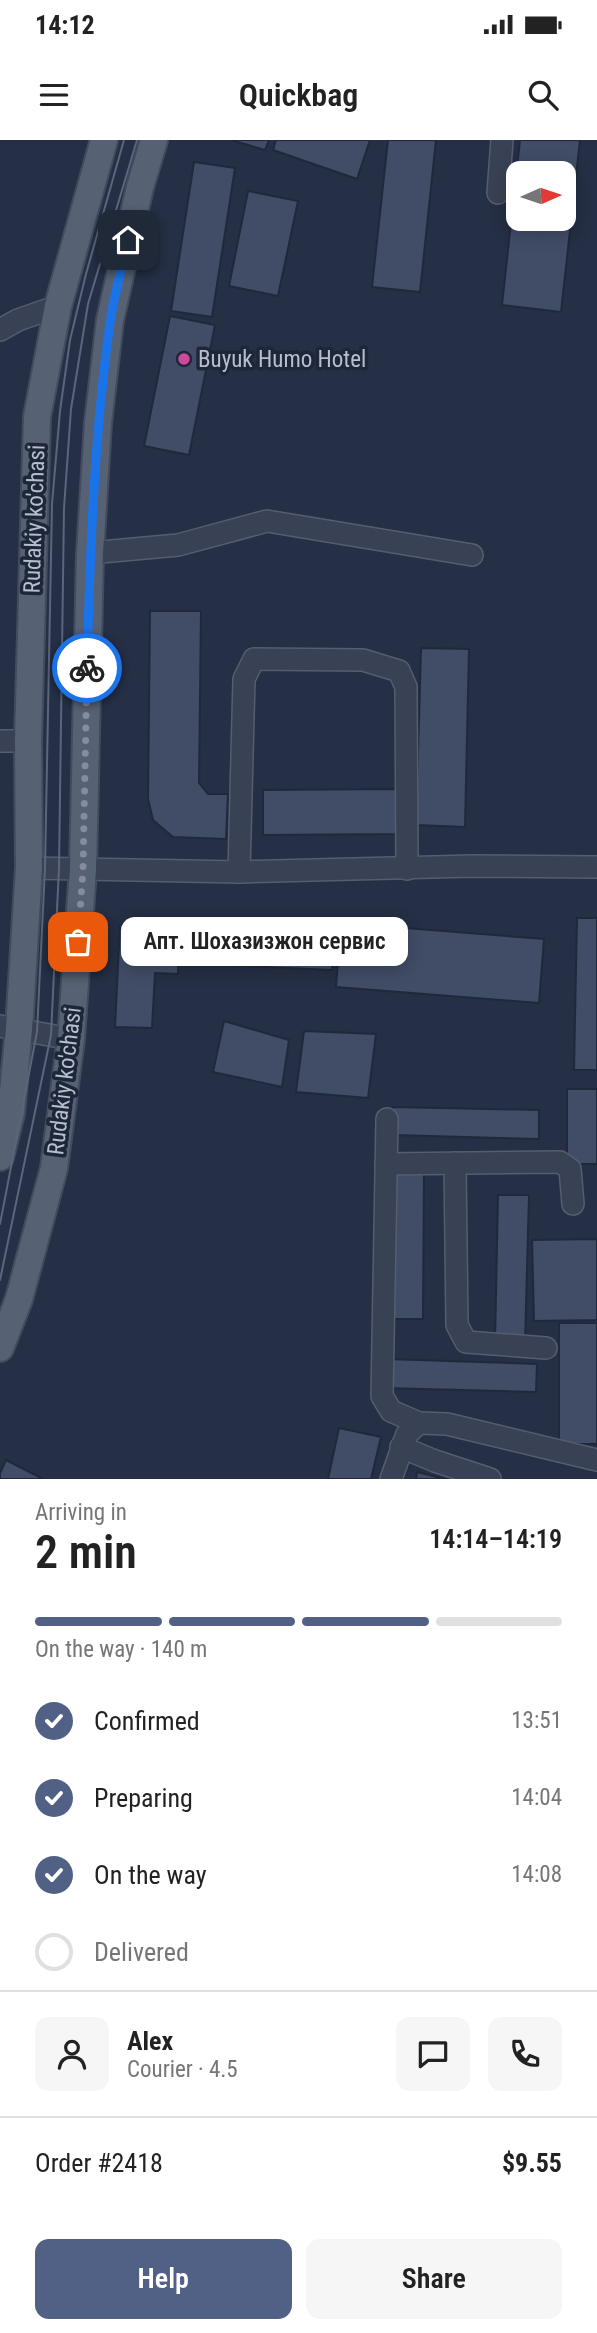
<!DOCTYPE html>
<html lang="en">
<head>
<meta charset="utf-8">
<style>
	:root { --surface:#fff; --page:#f6f6f6; --text:#222; --muted:#767676; --line:#e0e0e0; --accent:#516085 }
	body { margin:0; font-family:"Roboto Condensed",sans-serif; background:var(--page); color:var(--text); height:100vh; display:flex; flex-direction:column; font-size:26px; white-space:nowrap }
	* { box-sizing:border-box; margin:0 }
	p { font-size:23px; color:var(--muted) }
	.icon { flex:none; width:38px; height:38px; fill:none; stroke:currentColor; stroke-width:2; stroke-linecap:round; stroke-linejoin:round }
	.map { position:relative; height:1339px; overflow:hidden }
	.drawer { display:flex; flex-direction:column; background:var(--surface); flex:1 }
	.drawer>* { flex:none }
	.needle { width:46px; rotate:87deg }
	.controls { position:absolute; left:506px; top:21px; display:grid; gap:14px }
	.controls a { display:grid; place-items:center; width:70px; height:70px; border-radius:14px; background:var(--surface); box-shadow:0 4px 18px #0003; font-size:35px }
	.pin { position:absolute; display:grid; place-items:center; width:60px; height:60px; color:#fff; margin:-30px; border-radius:14px; box-shadow:0 4px 10px #0006 }
	.courier { position:absolute; display:grid; place-items:center; width:70px; height:70px; margin:-35px; border:5px solid #1a73e8; border-radius:50%; background:#fff; color:#222; box-shadow:0 2px 9px #0007 }
	.bubble { position:absolute; height:49px; border-radius:14px; background:var(--surface); box-shadow:0 4px 18px #0003; font-size:23px; font-weight:600; line-height:49px; text-align:center }
	.head em { font-style:normal; font-weight:600 }
	.head div { display:flex; flex-direction:column-reverse }
	.head { display:flex; align-items:center; justify-content:space-between; height:119px; padding:0 35px }
	h1 { font-size:46px; font-weight:600; line-height:52px }
	.bar { display:grid; grid-template-columns:repeat(4,1fr); gap:10px 7px; align-content:center; height:84px; padding:0 35px }
	.bar i { height:9px; border-radius:5px; background:var(--line) }
	.bar .on { background:var(--accent) }
	.bar p { grid-column:span 4 }
	.line { display:flex; align-items:center; gap:18px; padding:0 35px; border-top:2px solid var(--line) }
	.line div { flex:1 }
	.round { display:grid; place-items:center; flex:none; width:74px; height:74px; border-radius:14px; background:var(--page) }
	ol { padding:0 35px; list-style:none }
	li { display:flex; align-items:center; gap:21px; height:77px }
	li p { margin-inline-start:auto }
	li .icon { padding:7px; border-radius:50%; background:var(--accent); color:#fff; stroke-width:4 }
	li:last-child { color:var(--muted) }
	li i { width:38px; height:38px; border:4px solid var(--line); border-radius:50% }
	.button { display:flex; gap:14px; margin-top:auto; padding:14px 35px }
	.button a { flex:1; height:80px; border-radius:14px; background:var(--accent); color:#fff; font-size:28px; font-weight:600; line-height:80px; text-align:center }
	.button a+a { background:var(--page); color:var(--text) }
	.status { display:flex; justify-content:space-between; align-items:center; height:49px; padding:0 35px; background:var(--surface); direction:ltr }
	.status svg { height:19px; fill:currentColor }
	header { display:flex; justify-content:space-between; align-items:center; height:91px; padding:0 35px; background:var(--surface); font-size:32px; font-weight:600 }
	.map>svg:first-child { display:block }
	.building { fill:#414c66; stroke:#20293c; stroke-width:2; fill-rule:evenodd }
	.lines { fill:none; stroke-linecap:round; stroke-linejoin:round }
	.minor-casing { stroke:#555d6f; stroke-width:24 }
	.major-casing { stroke:#434b5e; stroke-width:30 }
	.minor { stroke:#394254; stroke-width:21 }
	.major { stroke:#576174; stroke-width:26 }
	.tram { stroke:#5b657c; stroke-width:2 }
	.done { stroke:#848c9e; stroke-width:7; stroke-dasharray:0 12.6 }
	.route { stroke:#1a73e8; stroke-width:9 }
	.hotel-dot { fill:#d1479c; stroke:#1e273a; stroke-width:2.5 }
	.labels { text-anchor:middle; stroke-width:7; stroke-linejoin:round; paint-order:stroke }
	.poi-label { font-size:23px; fill:#b7bece; stroke:#1e273a; text-anchor:start }
	.street-label { font-size:23px; fill:#b7bece; stroke:#1e273a }
</style>
</head>
<body>
<div class="status"><b>14:12</b><svg viewBox="0 0 49 12"><path d="M0 12V9h3v3zM5 12V6h3v6zM10 12V3h3v9zM15 12V0h3v12zM26 1h20v11H26zM47 4h2v5h-2z"/></svg></div>
<header><svg class="icon" aria-label="menu" viewBox="0 0 24 24"><path d="M4 6h16M4 12h16M4 18h16"/></svg>Quickbag<svg class="icon" aria-label="search" viewBox="0 0 24 24"><circle cx="10" cy="10" r="6"/><path d="M15 15l6 6"/></svg></header>
<div class="map">
<svg width="597" height="1339" viewBox="0 0 597 1339">
	<rect width="100%" height="100%" fill="#252f45"/>
	<g class="building">
		<polygon points="231,0 269,0 265,10"/>
		<polygon points="276,0 370,0 357,39 273,10"/>
		<polygon points="388,0 436,0 420,152 372,147"/>
		<path d="M520,0H580L561,172L502,165ZM518,33H564V79H518Z"/>
		<polygon points="194,22 235,28 212,177 171,171"/>
		<polygon points="248,51 298,61 278,156 229,146"/>
		<polygon points="170,176 215,185 189,315 144,306"/>
		<polygon points="150,471 201,471 199,643 208,654 228,654 226,699 173,697 153,680 148,659"/>
		<polygon points="421,508 469,509 465,687 416,685"/>
		<polygon points="397,649 398,694 263,695 263,650"/>
		<polygon points="577,778 597,778 597,930 574,930"/>
		<polygon points="225,779 334,784 332,830 223,825"/>
		<polygon points="341,783 544,799 539,863 336,847"/>
		<polygon points="120,785 180,788 178,834 155,833 152,888 115,887"/>
		<polygon points="224,881 289,900 282,947 213,932"/>
		<polygon points="304,891 376,894 368,958 296,952"/>
		<rect x="567" y="949" width="30" height="75"/>
		<polygon points="393,967 539,970 539,999 393,995"/>
		<polygon points="393,1032 424,1032 423,1179 393,1179"/>
		<polygon points="498,1055 529,1055 525,1203 495,1202"/>
		<polygon points="597,1099 597,1180 534,1181 532,1100"/>
		<rect x="559" y="1183" width="38" height="121"/>
		<polygon points="386,1219 537,1224 536,1252 385,1248"/>
		<polygon points="339,1288 381,1297 371,1339 328,1339"/>
		<polygon points="6,1320 43,1339 0,1339 0,1333"/>
		<polygon points="417,1332 445,1339 416,1339"/>
	</g>
	<g class="lines">
		<g class="minor-casing">
			<g id="minor">
				<polyline points="498,53 502,0"/>
				<polyline points="0,190 18,180 58,166"/>
				<polyline points="90,413 178,405 267,381 472,415"/>
				<polyline points="0,601 28,601"/>
				<polyline points="29,728 239,732 472,726 597,727"/>
				<polyline points="239,732 244,539 254,519 363,520 399,531 406,547 407,729"/>
				<polyline points="0,886 71,899"/>
				<polyline points="387,979 382,1256 391,1271 419,1283"/>
				<polyline points="455,1023 457,1185 466,1202 546,1208"/>
				<polyline points="386,1024 560,1022 570,1029 573,1064"/>
				<polyline points="401,1307 435,1321 490,1339"/>
				<polyline points="391,1339 407,1294 419,1283 447,1284 597,1320"/>
			</g>
		</g>
		<g class="major-casing">
			<g id="major">
				<polyline points="0,1017 11,973 19,889 29,728 28,601 37,277 58,166 104,0"/>
				<polyline points="0,1208 19,1159 54,1028 71,899 83,729 90,413 98,283 110,180 140,47 154,0"/>
			</g>
		</g>
		<use href="#minor" class="minor"/>
		<use href="#major" class="major"/>
		<g class="tram">
			<polyline points="0,1084 37,892 45,728 52,364 60,271 70,200 86,134 124,0"/>
			<polyline points="0,1140 51,895 59,728 64,368 71,269 88,164 137,0"/>
		</g>
	</g>
	<g class="lines">
		<polyline class="done" points="78,802 83,729 87,528"/>
		<path class="route" d="M87,528C90,413 94,298 110,183C114,155 122,128 128,100"/>
	</g>
	<circle class="hotel-dot" cx="184" cy="219" r="7"/>
	<g class="labels">
		<g class="poi-label">
			<text x="198" y="227">Buyuk Humo Hotel</text>
		</g>
		<g class="street-label">
			<text transform="translate(34 379) rotate(-88)" y="8">Rudakiy ko'chasi</text>
			<text transform="translate(64 941) rotate(-83)" y="8">Rudakiy ko'chasi</text>
		</g>
	</g>
</svg>
<div class="controls">
<a><svg class="needle" viewBox="-14 -14 28 28"><path d="M0-13l5 13h-10z" fill="#e53935"/><path d="M0 13l5-13h-10z" fill="#767676"/></svg></a>
</div>
<div class="pin" style="left:78px;top:802px;background:#ea580c"><svg class="icon" aria-label="bag" viewBox="0 0 24 24"><path d="M5 8h14l-1 12H6zM9 8a3 3 0 0 1 6 0"/></svg></div>
<div class="pin" style="left:128px;top:100px;background:#1f2937"><svg class="icon" aria-label="home" viewBox="0 0 24 24"><path d="M3 11l9-7 9 7M6 9v11h12V9"/></svg></div>
<div class="courier" style="left:87px;top:528px"><svg class="icon" aria-label="bike" viewBox="0 0 24 24"><circle cx="6" cy="16" r="4"/><circle cx="18" cy="16" r="4"/><path d="M6 16l4-8h5l3 8M10 8l3 8H6M13 5h3"/></svg></div>
<div class="bubble" style="left:121px;top:777px;width:287px">Апт. Шохазизжон сервис</div>
</div>
<section class="drawer">
<div class="head"><div><h1>2 min</h1><p>Arriving in</p></div><em>14:14–14:19</em></div>
<div class="bar"><i class="on"></i><i class="on"></i><i class="on"></i><i></i><p>On the way · 140 m</p></div>
<ol>
<li><svg class="icon" aria-label="check" viewBox="0 0 24 24"><path d="M5 12l5 5 9-10"/></svg>Confirmed<p>13:51</p></li>
<li><svg class="icon" aria-label="check" viewBox="0 0 24 24"><path d="M5 12l5 5 9-10"/></svg>Preparing<p>14:04</p></li>
<li><svg class="icon" aria-label="check" viewBox="0 0 24 24"><path d="M5 12l5 5 9-10"/></svg>On the way<p>14:08</p></li>
<li><i></i>Delivered</li>
</ol>
<div class="line" style="height:126px"><a class="round"><svg class="icon" aria-label="person" viewBox="0 0 24 24"><circle cx="12" cy="8" r="4"/><path d="M4 21q1-7 8-7t8 7"/></svg></a><div><b>Alex</b><p>Courier · 4.5</p></div><a class="round"><svg class="icon" aria-label="chat" viewBox="0 0 24 24"><path d="M4 5h16v11H9l-5 4z"/></svg></a><a class="round"><svg class="icon" aria-label="phone" viewBox="0 0 24 24"><path d="M5 4h4l2 5-3 2q2 4 5 5l2-3 5 2v4C11 20 4 13 5 4z"/></svg></a></div>
<div class="line" style="height:91px"><div>Order #2418</div><b>$9.55</b></div>
<div class="button"><a>Help</a><a>Share</a></div>
</section>
</body>
</html>
